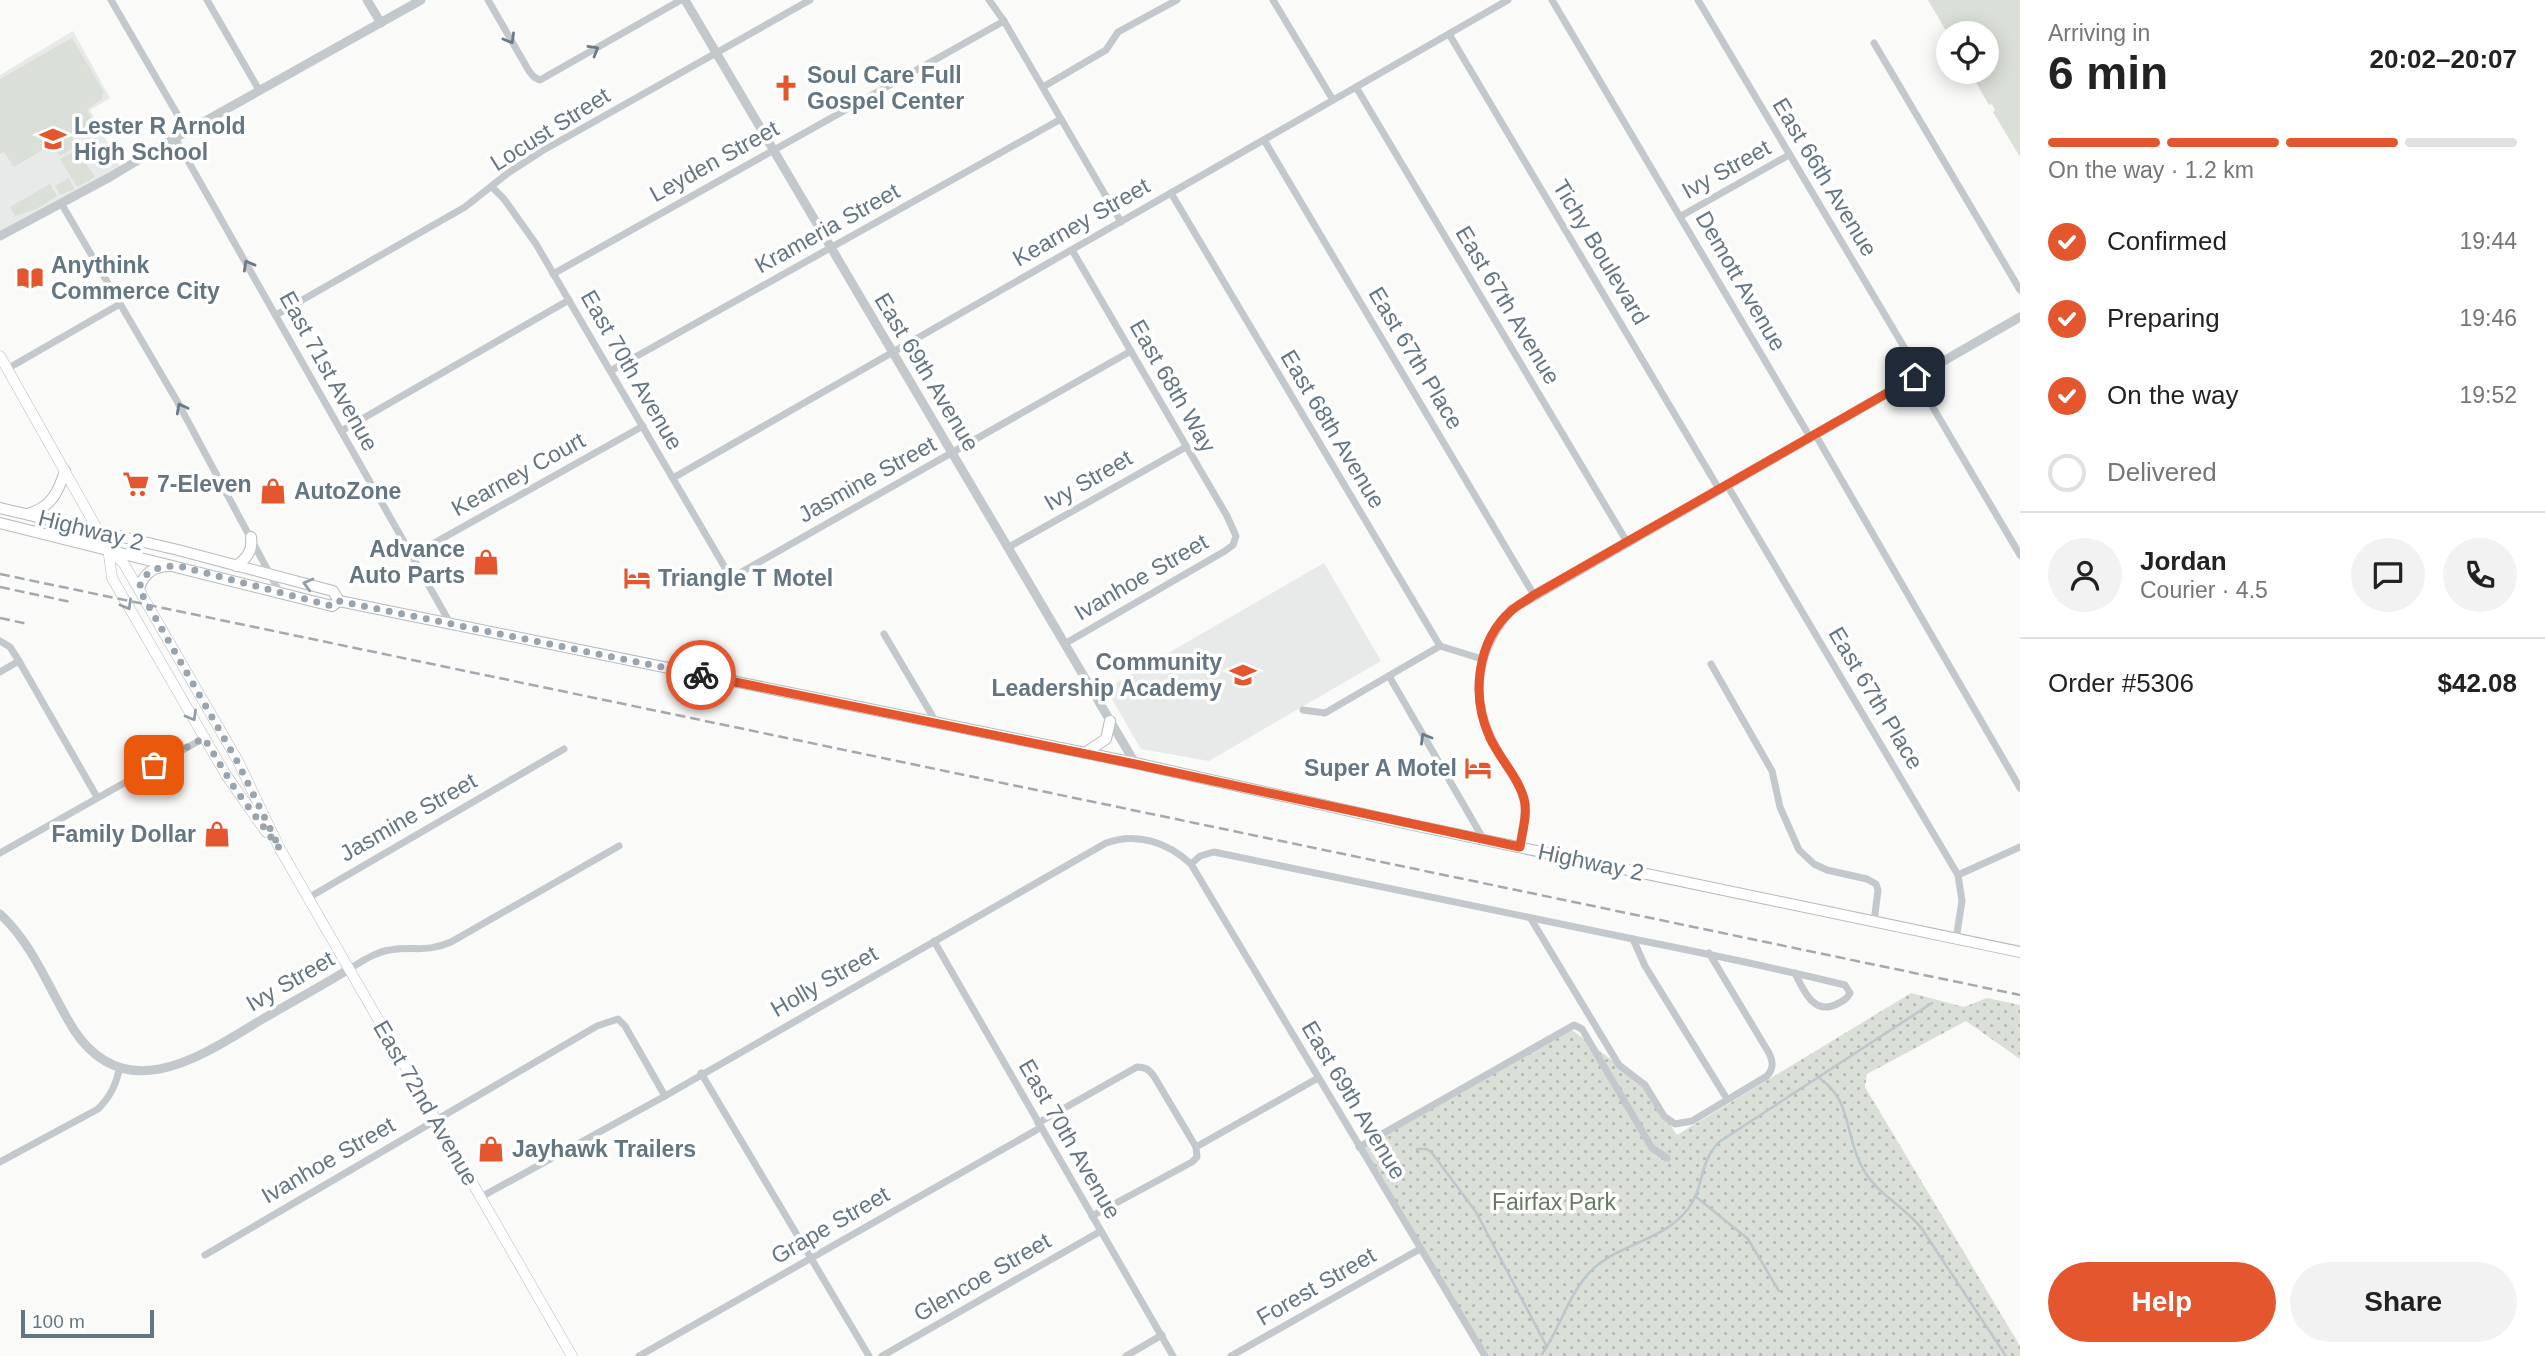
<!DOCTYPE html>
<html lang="en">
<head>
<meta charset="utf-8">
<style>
	:root { --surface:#fff; --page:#f2f2f2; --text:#222; --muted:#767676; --line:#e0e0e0; --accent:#e4572e }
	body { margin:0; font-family:Helvetica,sans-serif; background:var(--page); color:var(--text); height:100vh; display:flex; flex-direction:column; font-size:26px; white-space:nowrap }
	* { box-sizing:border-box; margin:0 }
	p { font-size:23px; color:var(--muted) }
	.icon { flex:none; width:38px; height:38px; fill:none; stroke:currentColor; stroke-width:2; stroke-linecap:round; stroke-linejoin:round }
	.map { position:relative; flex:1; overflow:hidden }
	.drawer { display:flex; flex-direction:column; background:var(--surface); width:525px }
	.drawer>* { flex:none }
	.buttons { position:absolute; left:1936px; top:21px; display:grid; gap:14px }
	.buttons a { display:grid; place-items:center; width:63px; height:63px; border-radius:50%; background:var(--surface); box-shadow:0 4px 18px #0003; font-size:35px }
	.scale { position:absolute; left:21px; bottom:18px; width:133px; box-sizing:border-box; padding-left:7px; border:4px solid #657683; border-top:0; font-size:19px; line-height:24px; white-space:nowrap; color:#657683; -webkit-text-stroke:5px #fff; paint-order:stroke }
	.pin { position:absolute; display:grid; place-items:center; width:60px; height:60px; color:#fff; margin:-30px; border-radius:14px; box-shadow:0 4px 10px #0006 }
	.courier { position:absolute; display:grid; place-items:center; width:70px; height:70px; margin:-35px; border:5px solid #e4572e; border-radius:50%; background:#fff; color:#222; box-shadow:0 2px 9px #0007 }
	.headline em { font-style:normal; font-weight:700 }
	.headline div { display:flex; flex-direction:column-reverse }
	.headline { display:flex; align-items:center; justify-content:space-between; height:119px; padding:0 28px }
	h1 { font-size:46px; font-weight:700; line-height:52px }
	.bar { display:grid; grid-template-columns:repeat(4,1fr); gap:10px 7px; align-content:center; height:84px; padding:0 28px }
	.bar i { height:9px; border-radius:5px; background:var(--line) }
	.bar .active { background:var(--accent) }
	.bar p { grid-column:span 4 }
	.line { display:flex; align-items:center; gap:18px; padding:0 28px; border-top:2px solid var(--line) }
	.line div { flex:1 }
	.round { display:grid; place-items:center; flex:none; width:74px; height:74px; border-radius:37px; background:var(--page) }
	ol { padding:0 28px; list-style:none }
	li { display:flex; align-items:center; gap:21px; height:77px }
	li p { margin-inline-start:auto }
	li .icon { padding:7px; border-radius:50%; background:var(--accent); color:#fff; stroke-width:4 }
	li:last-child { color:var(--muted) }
	li i { width:38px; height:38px; border:4px solid var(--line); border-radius:50% }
	.primary-button { display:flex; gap:14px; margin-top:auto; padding:14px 28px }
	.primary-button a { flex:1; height:80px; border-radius:42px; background:var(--accent); color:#fff; font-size:28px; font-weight:700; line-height:80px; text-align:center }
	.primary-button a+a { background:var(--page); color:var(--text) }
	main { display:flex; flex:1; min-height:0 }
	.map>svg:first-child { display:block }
	.built { fill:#e8e9e9 }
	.grass { fill:#dadfd7 }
	.park { fill:url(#park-dots) }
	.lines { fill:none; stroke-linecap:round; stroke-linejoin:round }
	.stream { stroke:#bbc7cb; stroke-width:2.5 }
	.secondary-casing { stroke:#b3babf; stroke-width:11 }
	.primary-casing { stroke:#b5babe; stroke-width:12 }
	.minor { stroke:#c3c8cc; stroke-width:7 }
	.tertiary { stroke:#c3c8cc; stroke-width:9 }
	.secondary { stroke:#fff; stroke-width:10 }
	.primary { stroke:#fff; stroke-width:10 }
	.rail { stroke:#a2aab0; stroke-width:2.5; stroke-dasharray:10 5; stroke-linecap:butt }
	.oneway { stroke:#6a7a87 }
	.oneway2 { stroke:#939fa8 }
	.done { stroke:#99a4ac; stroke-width:7; stroke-dasharray:0 12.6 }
	.route { stroke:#e4572e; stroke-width:9 }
	.labels { text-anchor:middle; stroke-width:7; stroke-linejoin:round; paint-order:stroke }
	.poi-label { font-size:23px; font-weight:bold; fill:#657683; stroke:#fff; text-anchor:start }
	.street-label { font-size:23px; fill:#657683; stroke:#fff }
	.park-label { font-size:23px; fill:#687a64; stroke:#fff }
</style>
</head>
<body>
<main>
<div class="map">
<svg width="2020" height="1356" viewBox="0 0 2020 1356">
	<defs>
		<pattern id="park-dots" width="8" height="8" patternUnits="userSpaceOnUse" patternTransform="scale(1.75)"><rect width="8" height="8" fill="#dadfd7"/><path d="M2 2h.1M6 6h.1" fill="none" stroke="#b4b9b4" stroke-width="1.8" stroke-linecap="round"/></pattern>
	</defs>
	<rect width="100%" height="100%" fill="#fafaf8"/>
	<g class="built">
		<polygon points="73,31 110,98 90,110 121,168 0,234 0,75"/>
		<polygon points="1324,563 1381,661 1209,761 1141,749 1106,689"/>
	</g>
	<g class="grass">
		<polygon points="1928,0 2020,0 2020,157 1993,112 1995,110 1992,104 1989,105 1970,72 1986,72 1986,33 1948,34"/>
		<polygon points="72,38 103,91 102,99 87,109 93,122 71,136 77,146 60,156 52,144 14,167 4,152 0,154 0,79"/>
		<polygon points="77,150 95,177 77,187 60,159"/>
		<polygon points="68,177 75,189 60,195 55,186 66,180"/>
		<polygon points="50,184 57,196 36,209 15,216 10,207"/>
	</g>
	<polygon class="park" points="1911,993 1964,1007 1987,998 2020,1005 2020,1059 1966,1021 1867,1074 1865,1087 2020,1346 2020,1356 1485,1356 1359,1147 1568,1027 1645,1085 1677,1135"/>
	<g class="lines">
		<g class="stream">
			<path d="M1818,1077C1852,1100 1844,1130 1860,1163C1874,1194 1902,1203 1922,1229L2006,1356"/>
			<polyline points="1417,1149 1427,1149 1432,1153 1476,1212 1547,1347"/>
			<polyline points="1695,1196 1748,1239 1779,1291"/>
			<path d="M1542,1354C1561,1327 1569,1291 1594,1268C1622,1243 1664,1240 1688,1209C1705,1186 1698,1164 1719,1142L1932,1003"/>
		</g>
		<g class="secondary-casing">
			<g id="secondary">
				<polyline points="0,356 108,548 124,564 238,761 280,849 572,1356"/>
				<polyline points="108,548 112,578 226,775 266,832"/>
			</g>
		</g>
		<g class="primary-casing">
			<g id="primary">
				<polyline points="0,508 178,550 333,591 339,601"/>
				<path d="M28,514C51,507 58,493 65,471"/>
				<polyline points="0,523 332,606 339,601 1135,763 1408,824 2020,952"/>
				<path d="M236,566C247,558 253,551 251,537"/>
				<path d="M139,589C143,574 154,566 170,566"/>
				<polyline points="1085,753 1106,739 1110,721"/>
			</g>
		</g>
		<g class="minor">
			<polyline points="111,0 187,131"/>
			<polyline points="207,0 259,90"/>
			<polyline points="488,0 529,71 534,77 540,80 681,0"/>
			<polyline points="989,0 1004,21 1121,222"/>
			<polyline points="1273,0 1333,100"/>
			<polyline points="1552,0 1810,437"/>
			<polyline points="1698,0 1920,374"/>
			<polyline points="1449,34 1719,489"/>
			<polyline points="1874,43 2020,290"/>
			<polyline points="1043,87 1106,50 1118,32 1177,0"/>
			<polyline points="1356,87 1627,542"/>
			<polyline points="175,138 450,623"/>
			<polyline points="1264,140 1534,595"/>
			<polyline points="492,187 504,199 536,244 731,578 1131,351"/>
			<polyline points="1171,193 1440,646 1482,659"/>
			<polyline points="61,203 177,401 280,593"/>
			<polyline points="1681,216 1789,155"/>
			<polyline points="553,274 1004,21"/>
			<polyline points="276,315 465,207 508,173 542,151 810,0"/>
			<polyline points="7,369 120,304"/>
			<polyline points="612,370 1061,119"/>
			<polyline points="1915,377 2020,555"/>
			<polyline points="341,431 569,300"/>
			<polyline points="1815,434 2020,788"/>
			<polyline points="673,478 1508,0"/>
			<polyline points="1727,485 1958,875 1962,901 1956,939"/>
			<polyline points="1009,547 1186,447"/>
			<polyline points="411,556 643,426"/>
			<polyline points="884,634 936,722"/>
			<polyline points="0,641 10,647 19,661 97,797"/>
			<polyline points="1066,643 1225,551 1233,545 1236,536 1227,516 1072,250"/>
			<polyline points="1711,664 1772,771 1780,807 1799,850 1814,864 1827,870 1867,879 1876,884 1878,890 1874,922"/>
			<polyline points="0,672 19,661"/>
			<polyline points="1389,676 1484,840"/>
			<polyline points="1303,710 1325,713 1440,646"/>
			<polyline points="0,853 204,738"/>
			<polyline points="1191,864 1200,856 1214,852 1633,939 1645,966 1727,1099"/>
			<polyline points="1958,875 2020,847"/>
			<polyline points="308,898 564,749"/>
			<path d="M1531,919L1619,1065L1645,1085L1664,1116L1675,1124L1692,1121L1767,1076C1774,1068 1773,1062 1769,1053L1709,953"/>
			<path d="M1633,939C1704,953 1775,968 1845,985L1850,993C1847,999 1843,1001 1837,1004C1814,1016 1803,990 1795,973"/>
			<polyline points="934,941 1173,1356"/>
			<path d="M349,969C361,962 375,952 390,950C414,946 426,953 451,942L619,846"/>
			<polyline points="701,1073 869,1356"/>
			<path d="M1038,1123L1137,1067C1146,1067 1150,1070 1155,1078L1196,1147L1197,1157L1192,1162L1092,1216"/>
			<polyline points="1196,1147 1318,1078"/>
			<polyline points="1359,1147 1574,1025 1582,1029 1652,1148 1667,1158"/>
			<path d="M0,1162L98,1109C111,1096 116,1084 120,1067"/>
			<path d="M481,1197L665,1096L1106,843C1137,832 1167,842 1191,864L1485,1356"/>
			<polyline points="205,1255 597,1026 618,1019 625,1026 665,1096"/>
			<polyline points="639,1356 1040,1128"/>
			<polyline points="882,1356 1101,1231"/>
			<polyline points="1126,1356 1162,1335"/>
			<polyline points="1231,1356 1420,1249"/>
		</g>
		<g class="tertiary">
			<polyline points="367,0 381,23"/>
			<polyline points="685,0 1135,763"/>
			<polyline points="0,236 110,177 175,138 421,0"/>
			<path d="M1520,847C1521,834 1527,817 1525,804C1523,787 1509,770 1500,755C1469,703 1472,657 1511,610L2020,317"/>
			<path d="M0,914C34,945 50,992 74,1030C126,1109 203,1055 261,1020C290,1003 320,987 349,969"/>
		</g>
		<use href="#secondary" class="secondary"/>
		<use href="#primary" class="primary"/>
		<g class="rail">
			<polyline points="0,574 2020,995"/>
			<polyline points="0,587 71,602"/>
			<polyline points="0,618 28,624"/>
		</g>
	</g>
	<defs><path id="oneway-chevron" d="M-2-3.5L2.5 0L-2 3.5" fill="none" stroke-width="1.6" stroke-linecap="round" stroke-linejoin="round" transform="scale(1.75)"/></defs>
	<g class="oneway">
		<use href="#oneway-chevron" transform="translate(510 39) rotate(60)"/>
		<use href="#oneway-chevron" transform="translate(594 50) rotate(-30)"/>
		<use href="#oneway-chevron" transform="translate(248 265) rotate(-119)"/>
		<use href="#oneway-chevron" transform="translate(181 408) rotate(-118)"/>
		<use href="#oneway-chevron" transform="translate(1425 738) rotate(-120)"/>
	</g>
	<g class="oneway2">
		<use href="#oneway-chevron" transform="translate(308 584) rotate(-165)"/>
		<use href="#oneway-chevron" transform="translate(127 605) rotate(60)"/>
		<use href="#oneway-chevron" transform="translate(192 716) rotate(60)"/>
	</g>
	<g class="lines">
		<path class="done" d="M154,765L204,738L235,789L280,849L237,761L139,589C144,569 160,566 179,566L332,606L339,601L701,675"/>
		<path class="route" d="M701,675L1135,764L1520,847C1522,832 1528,814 1524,799C1518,777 1500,759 1490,738C1471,697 1476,641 1512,610C1519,604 1527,600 1534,595L1915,377"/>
	</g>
	<defs>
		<g id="church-bare" transform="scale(2.1)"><path d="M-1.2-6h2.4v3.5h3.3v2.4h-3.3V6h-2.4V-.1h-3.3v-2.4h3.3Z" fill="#e4572e" stroke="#fff" stroke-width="2.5" paint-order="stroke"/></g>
		<g id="school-bare" transform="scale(2.1)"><path d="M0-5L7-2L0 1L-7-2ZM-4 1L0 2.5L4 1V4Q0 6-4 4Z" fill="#e4572e" stroke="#fff" stroke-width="2.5" paint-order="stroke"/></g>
		<g id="library-bare" transform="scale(2.1)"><path d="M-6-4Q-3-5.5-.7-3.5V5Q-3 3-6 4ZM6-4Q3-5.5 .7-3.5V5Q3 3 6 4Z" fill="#e4572e" stroke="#fff" stroke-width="2.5" paint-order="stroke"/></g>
		<g id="supermarket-bare" transform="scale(2.1)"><path d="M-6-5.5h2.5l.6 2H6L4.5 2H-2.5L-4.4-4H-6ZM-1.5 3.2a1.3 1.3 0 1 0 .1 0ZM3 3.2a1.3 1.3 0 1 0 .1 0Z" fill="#e4572e" stroke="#fff" stroke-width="2.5" paint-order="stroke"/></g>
		<g id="shop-bare" transform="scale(2.1)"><path d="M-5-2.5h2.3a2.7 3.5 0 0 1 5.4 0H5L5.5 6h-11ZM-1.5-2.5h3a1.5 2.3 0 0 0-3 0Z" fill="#e4572e" stroke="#fff" stroke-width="2.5" paint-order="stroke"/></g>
		<g id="hotel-bare" transform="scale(2.1)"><path d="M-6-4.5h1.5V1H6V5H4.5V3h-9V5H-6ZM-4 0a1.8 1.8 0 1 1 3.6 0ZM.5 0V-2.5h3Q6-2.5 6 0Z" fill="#e4572e" stroke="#fff" stroke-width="2.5" paint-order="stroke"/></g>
	</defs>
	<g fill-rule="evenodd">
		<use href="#church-bare" x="786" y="88"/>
		<use href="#school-bare" x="53" y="139"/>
		<use href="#library-bare" x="30" y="278"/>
		<use href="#supermarket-bare" x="136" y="484"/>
		<use href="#shop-bare" x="273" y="491"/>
		<use href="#shop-bare" x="486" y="562"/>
		<use href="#hotel-bare" x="637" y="578"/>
		<use href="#school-bare" x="1243" y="675"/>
		<use href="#hotel-bare" x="1478" y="768"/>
		<use href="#shop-bare" x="217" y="834"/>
		<use href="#shop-bare" x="491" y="1149"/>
	</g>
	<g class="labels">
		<g class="poi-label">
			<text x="807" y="83">Soul Care Full<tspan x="807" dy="26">Gospel Center</tspan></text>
			<text x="74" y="134">Lester R Arnold<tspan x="74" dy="26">High School</tspan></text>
			<text x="51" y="273">Anythink<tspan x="51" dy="26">Commerce City</tspan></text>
			<text x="157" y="492">7-Eleven</text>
			<text x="294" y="499">AutoZone</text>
			<text x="465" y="557" text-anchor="end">Advance<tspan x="465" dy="26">Auto Parts</tspan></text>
			<text x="658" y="586">Triangle T Motel</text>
			<text x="1222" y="670" text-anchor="end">Community<tspan x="1222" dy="26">Leadership Academy</tspan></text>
			<text x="1457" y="776" text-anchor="end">Super A Motel</text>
			<text x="196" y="842" text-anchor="end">Family Dollar</text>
			<text x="512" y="1157">Jayhawk Trailers</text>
		</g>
		<g class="street-label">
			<text transform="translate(550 129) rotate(-32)" y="8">Locust Street</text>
			<text transform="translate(714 161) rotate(-29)" y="8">Leyden Street</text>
			<text transform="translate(1726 169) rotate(-29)" y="8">Ivy Street</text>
			<text transform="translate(1825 177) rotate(59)" y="8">East 66th Avenue</text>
			<text transform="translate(1081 222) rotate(-30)" y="8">Kearney Street</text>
			<text transform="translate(827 228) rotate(-29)" y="8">Krameria Street</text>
			<text transform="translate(1601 252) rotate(59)" y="8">Tichy Boulevard</text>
			<text transform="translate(1741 281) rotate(60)" y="8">Demott Avenue</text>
			<text transform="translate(1508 305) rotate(59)" y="8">East 67th Avenue</text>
			<text transform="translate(1416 358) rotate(59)" y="8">East 67th Place</text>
			<text transform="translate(632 370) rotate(60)" y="8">East 70th Avenue</text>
			<text transform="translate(329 371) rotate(61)" y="8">East 71st Avenue</text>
			<text transform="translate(927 372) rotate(59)" y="8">East 69th Avenue</text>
			<text transform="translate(1173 386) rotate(60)" y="8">East 68th Way</text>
			<text transform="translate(1333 429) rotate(59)" y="8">East 68th Avenue</text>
			<text transform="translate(518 474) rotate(-29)" y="8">Kearney Court</text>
			<text transform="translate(867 479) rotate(-29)" y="8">Jasmine Street</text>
			<text transform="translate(1088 480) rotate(-30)" y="8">Ivy Street</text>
			<text transform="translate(91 530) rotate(14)" y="8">Highway 2</text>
			<text transform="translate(1141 577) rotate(-30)" y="8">Ivanhoe Street</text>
			<text transform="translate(1876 698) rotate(59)" y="8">East 67th Place</text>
			<text transform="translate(408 817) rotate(-30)" y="8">Jasmine Street</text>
			<text transform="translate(1591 862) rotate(12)" y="8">Highway 2</text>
			<text transform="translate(290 981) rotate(-30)" y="8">Ivy Street</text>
			<text transform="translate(824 981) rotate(-30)" y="8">Holly Street</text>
			<text transform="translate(1354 1100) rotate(59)" y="8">East 69th Avenue</text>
			<text transform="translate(426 1103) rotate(60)" y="8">East 72nd Avenue</text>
			<text transform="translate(1070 1139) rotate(60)" y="8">East 70th Avenue</text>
			<text transform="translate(328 1160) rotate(-30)" y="8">Ivanhoe Street</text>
			<text transform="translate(830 1225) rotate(-30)" y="8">Grape Street</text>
			<text transform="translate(982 1277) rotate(-30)" y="8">Glencoe Street</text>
			<text transform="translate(1316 1286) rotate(-30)" y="8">Forest Street</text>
		</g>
		<g class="park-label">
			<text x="1554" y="1210">Fairfax Park</text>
		</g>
	</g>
</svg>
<div class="buttons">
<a><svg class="icon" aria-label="locate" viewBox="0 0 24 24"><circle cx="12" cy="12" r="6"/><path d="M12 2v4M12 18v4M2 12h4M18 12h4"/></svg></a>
</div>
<div class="scale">100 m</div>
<div class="pin" style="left:154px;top:765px;background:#ea580c"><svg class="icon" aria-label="bag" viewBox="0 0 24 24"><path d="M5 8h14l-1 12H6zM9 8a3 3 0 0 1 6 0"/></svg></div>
<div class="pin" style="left:1915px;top:377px;background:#1f2937"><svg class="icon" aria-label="home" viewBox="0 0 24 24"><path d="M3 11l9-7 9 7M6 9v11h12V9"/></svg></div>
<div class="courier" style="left:701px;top:675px"><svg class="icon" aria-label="bike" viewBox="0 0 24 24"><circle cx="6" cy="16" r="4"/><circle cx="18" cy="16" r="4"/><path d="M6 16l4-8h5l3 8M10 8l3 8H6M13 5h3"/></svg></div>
</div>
<section class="drawer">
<div class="headline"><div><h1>6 min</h1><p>Arriving in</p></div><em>20:02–20:07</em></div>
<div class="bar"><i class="active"></i><i class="active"></i><i class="active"></i><i></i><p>On the way · 1.2 km</p></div>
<ol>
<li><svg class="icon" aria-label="check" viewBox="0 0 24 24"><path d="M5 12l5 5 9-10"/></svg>Confirmed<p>19:44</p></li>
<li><svg class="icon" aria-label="check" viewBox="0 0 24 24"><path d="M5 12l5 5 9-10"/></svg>Preparing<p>19:46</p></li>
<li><svg class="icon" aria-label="check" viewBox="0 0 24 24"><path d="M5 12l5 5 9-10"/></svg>On the way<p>19:52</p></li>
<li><i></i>Delivered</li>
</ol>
<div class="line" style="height:126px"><a class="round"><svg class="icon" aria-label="person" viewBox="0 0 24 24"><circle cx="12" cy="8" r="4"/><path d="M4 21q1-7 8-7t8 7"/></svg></a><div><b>Jordan</b><p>Courier · 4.5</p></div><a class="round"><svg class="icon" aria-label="chat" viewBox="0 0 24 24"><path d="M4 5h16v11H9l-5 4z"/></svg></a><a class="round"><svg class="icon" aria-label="phone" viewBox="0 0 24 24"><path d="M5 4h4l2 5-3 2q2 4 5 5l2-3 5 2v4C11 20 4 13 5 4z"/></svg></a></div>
<div class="line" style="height:91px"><div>Order #5306</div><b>$42.08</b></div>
<div class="primary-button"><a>Help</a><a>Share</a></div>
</section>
</main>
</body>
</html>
